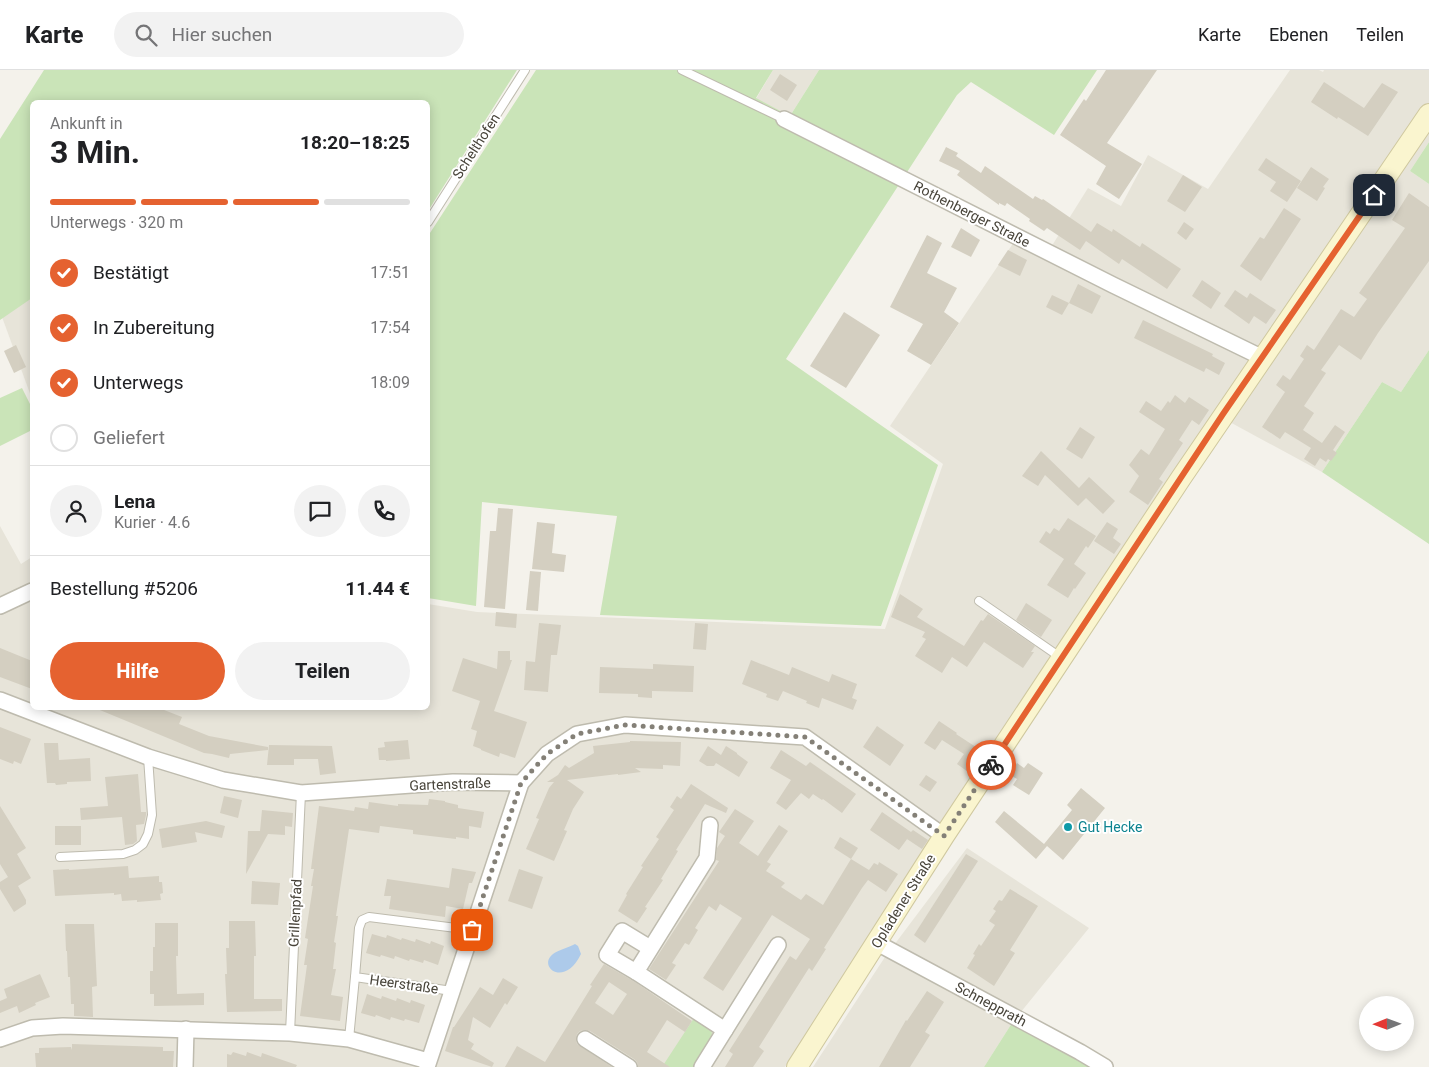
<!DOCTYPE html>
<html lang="de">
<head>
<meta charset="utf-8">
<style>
	:root { --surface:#fff; --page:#f2f2f2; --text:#202124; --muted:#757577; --line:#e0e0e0; --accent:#e56230 }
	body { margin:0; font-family:Roboto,sans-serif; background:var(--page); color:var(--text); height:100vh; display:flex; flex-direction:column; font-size:19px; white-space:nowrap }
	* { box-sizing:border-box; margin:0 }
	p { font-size:16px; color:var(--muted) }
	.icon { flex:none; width:28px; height:28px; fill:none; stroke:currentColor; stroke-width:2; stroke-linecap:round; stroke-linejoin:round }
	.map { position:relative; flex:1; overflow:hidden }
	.drawer { position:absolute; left:30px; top:30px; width:400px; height:610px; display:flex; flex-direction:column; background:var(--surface); border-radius:8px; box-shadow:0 2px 12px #0003 }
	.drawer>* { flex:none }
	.needle { width:32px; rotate:269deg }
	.fabs { position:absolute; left:1359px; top:926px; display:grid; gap:10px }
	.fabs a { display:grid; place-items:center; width:55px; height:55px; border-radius:50%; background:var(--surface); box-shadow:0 2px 12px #0003; font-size:25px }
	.pin { position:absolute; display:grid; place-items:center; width:42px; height:42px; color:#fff; margin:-21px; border-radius:10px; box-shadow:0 2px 8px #0006 }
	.courier { position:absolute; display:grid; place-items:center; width:50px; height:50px; margin:-25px; border:4px solid #e56230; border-radius:50%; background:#fff; color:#222; box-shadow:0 1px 6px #0007 }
	.summary em { font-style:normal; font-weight:700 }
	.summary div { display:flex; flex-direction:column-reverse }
	.summary { display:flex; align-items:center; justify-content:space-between; height:85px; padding:0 20px }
	h1 { font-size:32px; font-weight:700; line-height:38px }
	.bar { display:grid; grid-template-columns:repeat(4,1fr); gap:8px 5px; align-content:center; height:60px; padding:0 20px }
	.bar i { height:6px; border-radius:4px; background:var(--line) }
	.bar .active { background:var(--accent) }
	.bar p { grid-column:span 4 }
	.line { display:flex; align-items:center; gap:12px; padding:0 20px; border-top:1px solid var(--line) }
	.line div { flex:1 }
	.round { display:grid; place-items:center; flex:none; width:52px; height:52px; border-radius:26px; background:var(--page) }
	ol { padding:0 20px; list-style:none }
	li { display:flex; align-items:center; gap:15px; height:55px }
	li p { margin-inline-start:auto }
	li .icon { padding:5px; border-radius:50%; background:var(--accent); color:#fff; stroke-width:4 }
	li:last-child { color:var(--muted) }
	li i { width:28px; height:28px; border:2px solid var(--line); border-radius:50% }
	.button { display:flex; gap:10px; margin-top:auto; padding:10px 20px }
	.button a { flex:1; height:58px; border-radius:30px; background:var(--accent); color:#fff; font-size:20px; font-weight:700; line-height:58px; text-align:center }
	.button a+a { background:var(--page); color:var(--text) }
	header { display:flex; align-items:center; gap:30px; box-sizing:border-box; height:70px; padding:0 25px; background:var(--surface); border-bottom:1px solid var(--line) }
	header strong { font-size:24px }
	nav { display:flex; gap:28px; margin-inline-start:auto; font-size:18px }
	.search { width:350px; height:45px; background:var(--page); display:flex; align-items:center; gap:12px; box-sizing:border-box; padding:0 18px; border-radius:28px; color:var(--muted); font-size:19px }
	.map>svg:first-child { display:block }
	.residential { fill:#e7e4d9 }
	.green { fill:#cae4b8 }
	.water { fill:#adcaea }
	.building { fill:#d4cfc1; fill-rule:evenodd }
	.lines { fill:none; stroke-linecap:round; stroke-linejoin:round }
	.lane-casing { stroke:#bebbae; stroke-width:10 }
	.street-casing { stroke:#bebbae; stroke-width:18 }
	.secondary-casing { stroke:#cfc89f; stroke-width:22 }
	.lane { stroke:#fff; stroke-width:8 }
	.street { stroke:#fff; stroke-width:15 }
	.secondary { stroke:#faf5cf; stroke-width:20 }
	.done { stroke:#848077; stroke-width:5; stroke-dasharray:0 9 }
	.route { stroke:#e56230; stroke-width:6 }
	.culture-dot { fill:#0f9aa8; stroke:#fff; stroke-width:2 }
	.labels { text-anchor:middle; stroke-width:4; stroke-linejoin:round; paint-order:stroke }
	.street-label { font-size:14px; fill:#474339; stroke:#fff }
	.culture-label { font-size:14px; fill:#0d838f; stroke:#fff; text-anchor:start }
</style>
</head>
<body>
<header>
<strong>Karte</strong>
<div class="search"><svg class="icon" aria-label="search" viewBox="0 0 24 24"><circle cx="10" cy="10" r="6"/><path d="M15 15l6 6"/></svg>Hier suchen</div>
<nav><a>Karte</a><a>Ebenen</a><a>Teilen</a></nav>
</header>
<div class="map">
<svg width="1429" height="997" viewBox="0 0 1429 997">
	<rect width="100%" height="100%" fill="#f4f2eb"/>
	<g class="residential">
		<polygon points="773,0 819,0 790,46 756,29"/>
		<polygon points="1290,0 1319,0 1323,2 1324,0 1429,0 1429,72 1410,101 1429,114 1429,280 1401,322 1382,312 1322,402 1215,344 866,870 785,997 0,997 0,456 21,494 32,487 32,638 428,638 428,534 477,542 885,559 943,394 890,356 1016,169 1048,182 1088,118 1121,136 1148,85 1208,119"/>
		<polygon points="32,227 32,329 2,247"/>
		<polygon points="967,778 1089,858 1012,953 984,997 813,997 885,887"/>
	</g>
	<g class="green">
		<polygon points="44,0 517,0 428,141 428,32 32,32 32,228 0,250 0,69"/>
		<polygon points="536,0 773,0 756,28 790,46 819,0 1097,0 1054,65 971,12 957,25 786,289 938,395 881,556 600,545 617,446 482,432 476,536 428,528 428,166"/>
		<polygon points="1429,72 1429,114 1410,101"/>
		<polygon points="1429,280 1429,474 1322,402 1382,312 1401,322"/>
		<polygon points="22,318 32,338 32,360 0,376 0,328"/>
		<path d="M694,948C699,951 707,955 711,960C716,969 700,989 695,997H662Z"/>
		<polygon points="1012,953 1089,997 984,997"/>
	</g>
	<path class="water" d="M575,874L578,876L581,884C564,919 537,896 553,884C557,881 569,877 575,874Z"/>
	<g class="building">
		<polygon points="1106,0 1157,0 1107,73 1142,94 1119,129 1096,114 1106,96 1060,65 1084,29 1086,31"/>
		<polygon points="780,4 797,15 787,31 770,20"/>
		<polygon points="1324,12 1364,38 1382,13 1398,22 1368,66 1338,47 1337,49 1311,32"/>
		<polygon points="946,77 958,83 956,86 981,103 985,96 1033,129 1035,126 1042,130 1043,129 1091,162 1097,153 1112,162 1113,159 1140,177 1142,173 1181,199 1167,219 1122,189 1119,194 1086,171 1080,180 1047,158 1044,161 1029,151 1030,149 1007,133 1005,136 999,133 999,135 957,105 960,101 939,91"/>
		<polygon points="1266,88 1301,111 1287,132 1270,121 1276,112 1258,100"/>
		<polygon points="1311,97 1329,109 1323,117 1325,118 1317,131 1297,118"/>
		<polygon points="1183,105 1202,117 1185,142 1167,131"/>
		<polygon points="1409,123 1429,137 1429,191 1378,263 1361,290 1339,275 1321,300 1326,303 1304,336 1314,343 1303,360 1322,373 1335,355 1345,362 1333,380 1337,383 1331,391 1328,389 1326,392 1320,388 1315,396 1304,389 1311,378 1285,362 1280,369 1262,357 1285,322 1276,315 1283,305 1290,310 1304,289 1300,286 1307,275 1314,280 1341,239 1354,247 1367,229 1359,223 1405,158 1392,150"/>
		<polygon points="1284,138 1301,149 1261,211 1240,196 1260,167 1264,169"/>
		<polygon points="1184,152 1194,159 1186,170 1177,163"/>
		<polygon points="961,158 980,170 971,187 951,177"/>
		<polygon points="927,165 942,173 927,203 957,218 944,242 959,253 931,295 907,281 923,254 890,237"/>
		<polygon points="1008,180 1027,190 1020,206 998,195"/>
		<polygon points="1202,210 1221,223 1211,239 1192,226"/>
		<polygon points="1078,214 1101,226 1092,244 1069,233 1062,245 1046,237 1052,225 1069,233"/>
		<polygon points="1235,220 1247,228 1250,223 1276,240 1266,254 1254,246 1249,254 1224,236"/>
		<polygon points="844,242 880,265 846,318 810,296"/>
		<polygon points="1143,250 1213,284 1212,286 1225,293 1219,305 1206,298 1204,302 1134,268"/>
		<polygon points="16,275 26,297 14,303 4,281"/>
		<polygon points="1175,325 1185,333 1189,327 1209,340 1199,355 1192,350 1179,370 1183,373 1159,409 1163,412 1148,435 1129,422 1139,406 1129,395 1141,379 1149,385 1165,359 1139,342 1146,331 1161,341 1168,331 1170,333"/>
		<polygon points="1080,357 1095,367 1082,389 1066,379"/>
		<polygon points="1041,381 1079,418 1089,407 1115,431 1103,444 1086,428 1078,436 1045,405 1038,416 1022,406"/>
		<polygon points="498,438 513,439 505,539 484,537 490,461 496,461"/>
		<polygon points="1068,448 1096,466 1088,478 1086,476 1074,494 1086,503 1075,519 1074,518 1068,528 1047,515 1064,489 1039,472 1046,461 1050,464 1054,458 1059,461"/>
		<polygon points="537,452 555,454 552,483 566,485 564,502 532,499"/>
		<polygon points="1107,452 1118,459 1113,468 1121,474 1114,484 1094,471"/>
		<polygon points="530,501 541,502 538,541 526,540"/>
		<polygon points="900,524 923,539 917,547 964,576 981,550 983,551 988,544 1035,576 1031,582 1034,582 1023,598 984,572 967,597 952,587 942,603 915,586 926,569 922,567 925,562 891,547"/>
		<polygon points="1026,533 1052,550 1041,567 1016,550"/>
		<polygon points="496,542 517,544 516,558 495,556"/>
		<polygon points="539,553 561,555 557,585 551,585 548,622 524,620 526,591 535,592"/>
		<polygon points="695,553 708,554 706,580 693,579"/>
		<polygon points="0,578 32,591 32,619 0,607"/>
		<polygon points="498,581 510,581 510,590 512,590 494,641 527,652 515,688 500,683 499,687 481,680 481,679 473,676 477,661 471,659 480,631 452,621 463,588 497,599"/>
		<polygon points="751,590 789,605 792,597 829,612 832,604 857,614 852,628 857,630 853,640 822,628 819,638 806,633 807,631 783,621 778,631 766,627 767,624 742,614"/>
		<polygon points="653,594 694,596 693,622 652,621 652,628 638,627 638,624 599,623 600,597 653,599"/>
		<polygon points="95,638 159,638 182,647 179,654 209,666 268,677 268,680 230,684 229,688 212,684 204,683"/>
		<polygon points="939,651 957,663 956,664 985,683 971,704 957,694 964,684 942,670 935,680 924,673"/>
		<polygon points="877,656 904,675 890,696 863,677"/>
		<polygon points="0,657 31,669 21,694 14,691 13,694 0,689"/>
		<polygon points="408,670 410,689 386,691 386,690 379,690 378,678 385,677 384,672"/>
		<polygon points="630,671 681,672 680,696 663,695 663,699 635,698 641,702 618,705 618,704 567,710 584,722 573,739 564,760 567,761 554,791 526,779 539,749 536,748 549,718 554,712 547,712 558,705 565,695 569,698 594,683 593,676 630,672"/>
		<polygon points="44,673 58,673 59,690 90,688 91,711 67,712 67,714 56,715 55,713 47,713"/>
		<polygon points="269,675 332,676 336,703 320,705 318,689 294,689 294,695 267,695"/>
		<polygon points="708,676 721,685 726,676 737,683 737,684 748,692 739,707 716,693 718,690 714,696 707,696 699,691"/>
		<polygon points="781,680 806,696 810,692 856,724 842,743 823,729 822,730 813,724 809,729 801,723 786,740 776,733 791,710 770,698"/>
		<polygon points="1017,693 1024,698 1028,693 1043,703 1029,725 1013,715 1017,709 1010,705"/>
		<polygon points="138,704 141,742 146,742 146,745 144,754 136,755 137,771 133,774 125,775 122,747 81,750 80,738 108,736 105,707"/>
		<polygon points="926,705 937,712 930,722 919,715"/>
		<polygon points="691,714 728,738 726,743 705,734 676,780 678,781 661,809 663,810 645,837 647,838 637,853 618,841 627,825 626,824 643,797 641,796 659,769 656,767 674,740 670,737 677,726 681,729"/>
		<polygon points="1081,718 1105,738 1063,790 1047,776 1036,789 995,752 1004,741 1044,774 1072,740 1067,735"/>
		<polygon points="224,726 242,730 238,748 220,743"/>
		<polygon points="429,729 445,731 445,732 458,735 458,738 484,742 481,758 469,756 469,769 456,767 456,769 413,764 413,760 380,756 379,763 349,759 336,846 338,846 334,872 336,873 333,899 336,899 331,925 343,927 340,951 300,946 307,895 304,895 308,869 305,868 313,816 311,816 314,799 311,799 319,736 354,741 355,737 368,739 369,732 398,736 398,734 428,735"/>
		<polygon points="0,736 26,778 17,784 31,808 18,816 26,830 26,834 14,842 0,819 0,812 8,807 0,794"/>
		<polygon points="735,739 754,751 739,773 758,786 779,755 788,761 767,792 771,794 766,801 785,813 781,817 801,830 806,824 823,835 851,789 869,800 874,793 878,795 879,792 898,804 886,822 868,810 862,818 824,878 826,879 812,901 809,898 759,977 764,981 753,997 725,997 733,984 729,981 790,886 796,890 810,869 772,845 723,921 703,908 742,848 720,834 716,841 709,836 695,858 698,860 689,875 685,873 672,893 676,895 666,910 649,899 719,791 716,790 717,778 725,766 719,762"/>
		<polygon points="262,740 293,743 292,757 285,756 285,765 268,764 246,804 248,761 260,761"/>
		<polygon points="882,742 911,762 913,760 928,770 922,779 907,769 910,765 899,780 870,760"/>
		<polygon points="206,751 225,756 222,768 195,762 197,772 162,778 159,759"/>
		<rect x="55" y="756" width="26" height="19"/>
		<polygon points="840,767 858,778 851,789 834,778"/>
		<polygon points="966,784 978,791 925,873 914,865"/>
		<polygon points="128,796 129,808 159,806 159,812 162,812 163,823 160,824 161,830 137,832 137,830 122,831 121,824 114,825 114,823 55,826 53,800 69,799 69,800"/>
		<polygon points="452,798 476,802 472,813 469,813 463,839 446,836 445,847 389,839 391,826 384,826 387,809 449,818"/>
		<polygon points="519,799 543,807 532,839 508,831"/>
		<polygon points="252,811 280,813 278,835 251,834"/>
		<polygon points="1010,819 1038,836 1010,880 1015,883 994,916 967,898 975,885 973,884 979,874 981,876 995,855 989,851 996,841 993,839 999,830 1002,831"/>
		<polygon points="229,851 255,851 256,886 254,886 254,929 282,929 282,941 227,942 225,904 227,904 226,878 229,878"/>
		<polygon points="155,853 178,853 178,886 176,886 177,924 204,923 204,935 154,936 154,924 150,924 150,901 153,901 153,877 155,877"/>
		<polygon points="65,854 94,854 97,916 92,917 93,947 74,946 74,934 71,934 70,907 68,907 67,881 66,881"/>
		<polygon points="372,864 386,868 387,865 401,870 402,868 415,872 416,869 430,874 431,871 444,876 438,895 424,890 423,893 410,889 409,891 395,886 394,889 381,885 380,887 366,883"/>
		<path d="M604,894L635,912L692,951L685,962L667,950L647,982L670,997H638L637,992L634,989L590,961L585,960L580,961L577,964L576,969L577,974L612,997H505L517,976L545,992L592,916L590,915ZM609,912L627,924L613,945L595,933Z"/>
		<polygon points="40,904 50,927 35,933 36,935 19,943 17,936 0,943 0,931 7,928 4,919"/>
		<polygon points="503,908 518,917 507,935 505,933 490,958 473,947 468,970 474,974 471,979 494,993 492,997 445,981 453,957 454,957 480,917 493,925"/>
		<polygon points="927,921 944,932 925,962 930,965 910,997 879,997 906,950 907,951"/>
		<polygon points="367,924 381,929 382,926 396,931 397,928 410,933 411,930 425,935 419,953 405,949 404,951 391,947 390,950 376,945 375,947 361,943"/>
		<polygon points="72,974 163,977 163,981 174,981 173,997 36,997 35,983 39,983 39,978 71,977 72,980"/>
		<polygon points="233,982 246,986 247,982 261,987 262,983 297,995 296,997 227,997 227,984 231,985"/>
	</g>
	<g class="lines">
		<g class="lane-casing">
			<g id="lane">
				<polyline points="682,0 784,49"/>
				<polyline points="428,152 525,0"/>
				<polyline points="979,531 1060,587"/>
				<polyline points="60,787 123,784 135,780 143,774 148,764 152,745 148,687"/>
				<polyline points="452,921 355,907 359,858 362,850 369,847 472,860"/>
				<polyline points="290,963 301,723"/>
				<polyline points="349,969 355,907"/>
			</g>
		</g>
		<g class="street-casing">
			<g id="street">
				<polyline points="784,49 1113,215 1263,288"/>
				<polyline points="0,536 32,521"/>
				<polyline points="0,630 148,687 223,710 301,723 453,712 521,713"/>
				<polyline points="877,873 1080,982 1105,997"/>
				<polyline points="636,902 607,885 622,861 650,878"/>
				<polyline points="725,960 778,875"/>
				<polyline points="0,969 32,958 63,956 290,963 349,969 428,991"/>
				<polyline points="585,969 629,997"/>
				<polyline points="185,997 186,959"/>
				<polyline points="427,997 521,713 547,684 577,664 625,655 805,667 944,766"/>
				<polyline points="702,997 725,960 636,902 707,788 710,755"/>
			</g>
		</g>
		<g class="secondary-casing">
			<polyline id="secondary" points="797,997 944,766 1181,408 1429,44"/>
		</g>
		<use href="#lane" class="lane"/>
		<use href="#street" class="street"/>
		<use href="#secondary" class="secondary"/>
	</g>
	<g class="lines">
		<polyline class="done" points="472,860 521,713 547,684 577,664 625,655 805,667 944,766 991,695"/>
		<polyline class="route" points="991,695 1223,344 1374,125"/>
	</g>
	<circle class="culture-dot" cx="1068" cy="757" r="5"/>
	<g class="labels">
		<g class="street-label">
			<text transform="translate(476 76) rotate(-57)" y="5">Schelthofen</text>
			<text transform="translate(972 144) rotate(27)" y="5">Rothenberger Straße</text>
			<text transform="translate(450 714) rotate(-2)" y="5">Gartenstraße</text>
			<text transform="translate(903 831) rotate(-58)" y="5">Opladener Straße</text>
			<text transform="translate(295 843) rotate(-87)" y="5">Grillenpfad</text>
			<text transform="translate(404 914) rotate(8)" y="5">Heerstraße</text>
			<text transform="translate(991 934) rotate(28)" y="5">Schnepprath</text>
		</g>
		<g class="culture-label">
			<text x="1078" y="762">Gut Hecke</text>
		</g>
	</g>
</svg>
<div class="fabs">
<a><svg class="needle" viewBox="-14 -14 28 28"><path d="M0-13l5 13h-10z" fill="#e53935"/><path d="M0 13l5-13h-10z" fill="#757577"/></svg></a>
</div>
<div class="pin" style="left:472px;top:860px;background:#ea580c"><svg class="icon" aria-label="bag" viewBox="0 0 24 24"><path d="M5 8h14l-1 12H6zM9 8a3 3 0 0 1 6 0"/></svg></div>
<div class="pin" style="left:1374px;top:125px;background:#1f2937"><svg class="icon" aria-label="home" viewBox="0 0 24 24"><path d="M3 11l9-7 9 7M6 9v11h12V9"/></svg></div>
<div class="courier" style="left:991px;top:695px"><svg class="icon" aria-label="bike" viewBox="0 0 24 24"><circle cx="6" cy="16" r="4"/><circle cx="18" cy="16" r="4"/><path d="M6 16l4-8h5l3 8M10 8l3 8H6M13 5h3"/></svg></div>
<section class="drawer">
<div class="summary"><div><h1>3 Min.</h1><p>Ankunft in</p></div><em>18:20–18:25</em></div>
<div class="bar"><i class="active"></i><i class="active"></i><i class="active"></i><i></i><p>Unterwegs · 320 m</p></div>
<ol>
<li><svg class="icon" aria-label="check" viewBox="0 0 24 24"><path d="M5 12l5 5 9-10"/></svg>Bestätigt<p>17:51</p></li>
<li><svg class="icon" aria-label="check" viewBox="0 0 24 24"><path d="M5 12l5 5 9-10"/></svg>In Zubereitung<p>17:54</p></li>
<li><svg class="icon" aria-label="check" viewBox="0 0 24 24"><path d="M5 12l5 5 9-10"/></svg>Unterwegs<p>18:09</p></li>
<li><i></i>Geliefert</li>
</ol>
<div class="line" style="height:90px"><a class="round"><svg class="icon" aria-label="person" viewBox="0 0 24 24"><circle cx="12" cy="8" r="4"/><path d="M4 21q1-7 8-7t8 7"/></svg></a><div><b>Lena</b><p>Kurier · 4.6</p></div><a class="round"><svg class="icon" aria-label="chat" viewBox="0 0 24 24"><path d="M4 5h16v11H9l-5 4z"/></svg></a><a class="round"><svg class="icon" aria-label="phone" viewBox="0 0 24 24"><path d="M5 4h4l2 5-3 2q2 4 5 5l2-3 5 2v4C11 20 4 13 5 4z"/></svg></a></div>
<div class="line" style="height:65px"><div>Bestellung #5206</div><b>11.44 €</b></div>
<div class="button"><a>Hilfe</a><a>Teilen</a></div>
</section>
</div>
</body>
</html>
